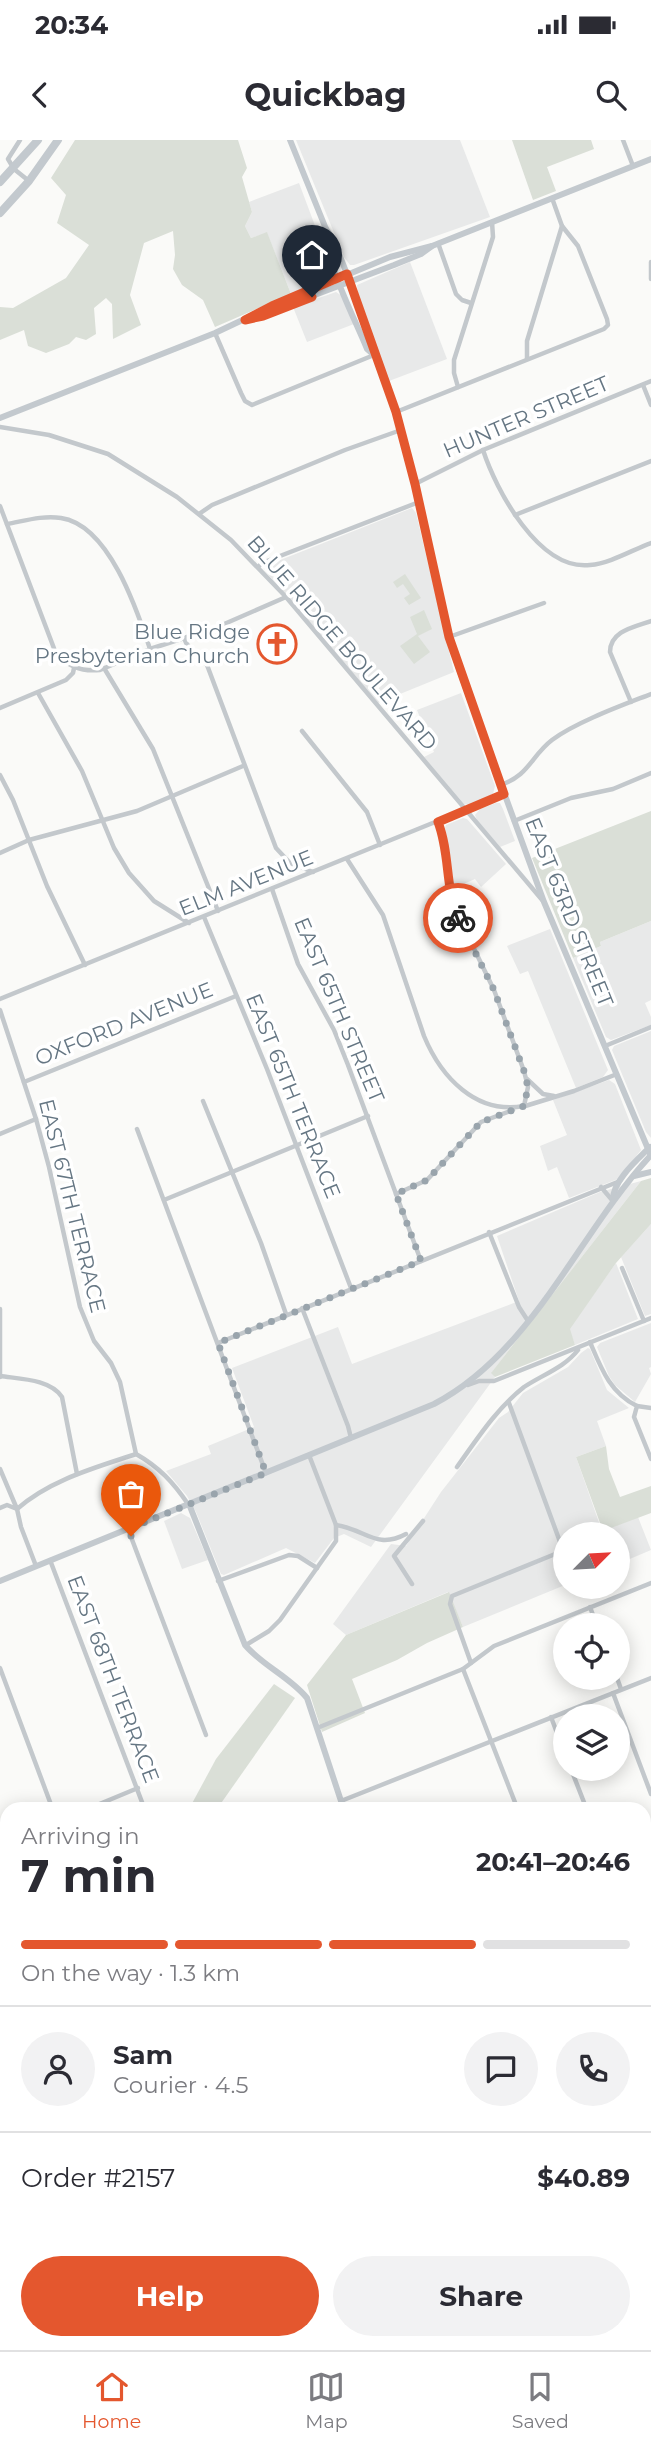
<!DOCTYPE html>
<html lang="en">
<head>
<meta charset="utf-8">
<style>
	:root { --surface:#fff; --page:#f2f2f3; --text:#2b2b33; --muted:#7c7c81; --line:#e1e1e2; --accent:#e4572e }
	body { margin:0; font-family:Montserrat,sans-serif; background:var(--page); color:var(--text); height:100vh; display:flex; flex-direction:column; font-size:26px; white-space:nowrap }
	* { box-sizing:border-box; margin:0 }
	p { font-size:23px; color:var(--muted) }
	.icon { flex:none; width:38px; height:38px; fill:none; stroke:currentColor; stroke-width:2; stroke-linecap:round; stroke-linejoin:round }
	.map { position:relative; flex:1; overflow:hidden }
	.drawer { position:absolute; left:0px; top:1662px; width:651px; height:548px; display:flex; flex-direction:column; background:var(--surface); border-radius:21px 21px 0 0; box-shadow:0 4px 18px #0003 }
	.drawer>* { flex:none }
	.needle { width:46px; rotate:66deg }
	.fabs { position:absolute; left:553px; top:1382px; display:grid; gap:14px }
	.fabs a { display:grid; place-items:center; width:77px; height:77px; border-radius:50%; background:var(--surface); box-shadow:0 4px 18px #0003; font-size:35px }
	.pin { position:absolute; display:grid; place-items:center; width:60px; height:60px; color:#fff; margin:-72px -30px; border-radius:50% 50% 50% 0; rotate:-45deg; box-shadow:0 0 7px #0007 }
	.pin .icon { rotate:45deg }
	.courier { position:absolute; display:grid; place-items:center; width:70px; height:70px; margin:-35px; border:5px solid #e4572e; border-radius:50%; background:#fff; color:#222; box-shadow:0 2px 9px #0007 }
	.summary em { font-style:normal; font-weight:700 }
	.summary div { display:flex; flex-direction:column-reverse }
	.summary { display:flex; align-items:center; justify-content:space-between; height:119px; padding:0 21px }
	h1 { font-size:46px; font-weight:700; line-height:52px }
	.bar { display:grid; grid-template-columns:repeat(4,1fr); gap:10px 7px; align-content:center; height:84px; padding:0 21px }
	.bar i { height:9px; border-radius:5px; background:var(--line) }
	.bar .on { background:var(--accent) }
	.bar p { grid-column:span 4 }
	.line { display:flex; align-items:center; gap:18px; padding:0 21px; border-top:2px solid var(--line) }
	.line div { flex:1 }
	.round { display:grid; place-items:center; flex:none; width:74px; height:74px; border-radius:37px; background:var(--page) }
	.action { display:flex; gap:14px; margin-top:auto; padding:14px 21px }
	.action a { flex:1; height:80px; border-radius:42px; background:var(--accent); color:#fff; font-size:28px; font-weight:700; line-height:80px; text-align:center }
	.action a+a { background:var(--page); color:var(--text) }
	.status { display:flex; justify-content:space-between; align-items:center; height:49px; padding:0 35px; background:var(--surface); direction:ltr }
	.status svg { height:19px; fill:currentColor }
	header { display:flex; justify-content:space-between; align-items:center; height:91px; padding:0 21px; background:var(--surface); font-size:32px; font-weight:700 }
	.menu { display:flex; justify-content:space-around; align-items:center; height:98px; border-top:2px solid var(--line); background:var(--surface); font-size:19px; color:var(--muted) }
	.menu a { display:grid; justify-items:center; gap:4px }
	.menu .on { color:var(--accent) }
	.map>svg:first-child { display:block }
	.built { fill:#e8e9e9 }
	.green { fill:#dadfd7 }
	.water { fill:#bbc7cb }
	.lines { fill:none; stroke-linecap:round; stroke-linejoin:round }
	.street { stroke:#c3c8cc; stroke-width:4.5 }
	.secondary { stroke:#c3c9ce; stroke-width:6 }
	.highway { stroke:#c3c9ce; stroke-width:8 }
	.done { stroke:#99a4ac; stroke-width:7; stroke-dasharray:0 12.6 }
	.route { stroke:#e4572e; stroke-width:9 }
	.labels { text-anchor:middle; stroke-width:7; stroke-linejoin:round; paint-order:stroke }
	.street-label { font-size:21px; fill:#657683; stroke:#fff }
	.poi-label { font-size:21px; fill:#657683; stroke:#fff; text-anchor:end }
</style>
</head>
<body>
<div class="status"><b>20:34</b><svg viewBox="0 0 49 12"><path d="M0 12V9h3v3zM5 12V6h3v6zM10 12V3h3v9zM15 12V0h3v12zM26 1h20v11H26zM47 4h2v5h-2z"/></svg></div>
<header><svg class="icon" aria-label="back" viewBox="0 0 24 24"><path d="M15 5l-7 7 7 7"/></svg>Quickbag<svg class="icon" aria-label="search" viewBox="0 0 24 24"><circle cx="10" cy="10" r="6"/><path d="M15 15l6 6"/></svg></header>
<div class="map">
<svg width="651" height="2210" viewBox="0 0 651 2210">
	<rect width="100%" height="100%" fill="#fafaf8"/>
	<g class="built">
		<polygon points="296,0 460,0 490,77 354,125 350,125 344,117"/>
		<polygon points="299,43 332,131 329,139 291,154 267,93 251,98 245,86 252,72 249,62"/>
		<polygon points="410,122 447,219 389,241 358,155 357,145"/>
		<polygon points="336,152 342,156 354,184 307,202 293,167"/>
		<polygon points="412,368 416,373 454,532 378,563 266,432 265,426"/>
		<polygon points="461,553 495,646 493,654 469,665 464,664 424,617 434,612 417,570"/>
		<polygon points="496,663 500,663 503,669 515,701 500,707 477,680 475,675 480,669"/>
		<polygon points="463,678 467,679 506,724 481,747 475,739 452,749 445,688 446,685"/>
		<polygon points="651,781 651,860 645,863 651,877 651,885 611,900 606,897 573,818 601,806 600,802"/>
		<polygon points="550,789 608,930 603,937 576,948 528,831 520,834 507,806"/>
		<polygon points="651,891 651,998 646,992 612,910 614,906"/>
		<polygon points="609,940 615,944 641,1010 618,1039 569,1058 557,1027 548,1031 540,1006 567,995 553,960"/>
		<polygon points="641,1041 492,1232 495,1237 371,1407 344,1394 334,1398 315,1423 286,1408 224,1435 221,1434 196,1372 187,1356 166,1331 211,1314 208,1306 254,1287 232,1228 338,1187 352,1224 519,1161 497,1096 600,1052"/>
		<polygon points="651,1084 651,1174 645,1176 621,1117"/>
		<polygon points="616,1123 638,1179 575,1205 569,1189"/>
		<polygon points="651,1183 651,1227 649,1228 651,1234 635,1262 615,1245 609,1236 597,1207 600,1203"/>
		<polygon points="588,1208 590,1209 607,1250 629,1268 597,1281 606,1306 576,1317 602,1391 638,1377 651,1410 618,1424 618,1395 565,1395 565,1445 463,1487 448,1452 346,1495 333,1484 391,1404 406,1406 441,1352 499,1278 508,1272 523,1253 568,1227 581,1213"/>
		<polygon points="181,1373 190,1378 208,1420 182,1429 164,1381"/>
	</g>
	<g class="green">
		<polygon points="75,0 238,0 247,28 242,37 252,72 245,86 251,98 267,92 291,154 215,187 203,160 182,145 173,129 175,115 173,91 144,103 130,155 141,185 113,199 112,164 106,158 94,168 96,194 86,200 76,197 69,204 46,213 28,206 24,190 0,200 0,167 13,168 66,138 89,105 57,83 66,55 51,38"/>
		<polygon points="512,0 591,0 594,9 547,27 556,51 533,60"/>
		<polygon points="405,434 421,458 409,465 404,458 410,454 403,444 397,448 393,442"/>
		<polygon points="424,470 432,489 418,496 430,512 414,524 400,506 417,494 410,477"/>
		<polygon points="651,671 651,781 600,802 601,806 573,818 532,718"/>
		<polygon points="651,1038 651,1084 616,1123 570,1189 575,1205 495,1237 491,1233 641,1041"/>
		<polygon points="606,1306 609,1329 620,1357 651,1346 651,1373 603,1391 576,1317"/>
		<polygon points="449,1452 463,1487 427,1503 397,1520 352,1539 365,1573 322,1592 307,1545 346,1495"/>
		<polygon points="274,1544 295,1558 217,1669 189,1669 216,1619"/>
		<polygon points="7,2167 7,2203 66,2203 65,2210 0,2210 0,2182 4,2177 3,2170"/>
	</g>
	<polygon class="water" points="149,2203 208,2203 206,2205 210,2210 146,2210"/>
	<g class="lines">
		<g class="street">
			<polyline points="20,0 8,19 14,29 29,41"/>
			<polyline points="623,0 633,26"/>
			<polyline points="438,103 456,154 462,160 471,163"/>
			<polyline points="651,122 651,139"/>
			<polyline points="215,193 241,253 245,261 252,265 374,215"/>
			<polyline points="527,219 527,201 562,86"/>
			<polyline points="643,245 651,265"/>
			<polyline points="458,247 454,233 454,220 493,97 492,82"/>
			<polyline points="396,272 604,189 608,185 607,179 578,106 562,86 552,58"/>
			<polyline points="0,287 49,295 108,314 177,357 231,400 286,457 543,761"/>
			<path d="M483,310C496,350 539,431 590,425C611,423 632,410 651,403"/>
			<polyline points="415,344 483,310 651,241"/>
			<path d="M0,366L55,511C67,526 80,532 100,530L150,509L215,488L286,457"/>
			<polyline points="199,374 212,365 345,310 401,290"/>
			<polyline points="515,375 651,321"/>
			<path d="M7,384C24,381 43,375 61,378C109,385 137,470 150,509"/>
			<polyline points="258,427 262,423 419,362"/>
			<polyline points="449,497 544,463"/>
			<path d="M184,498C187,509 200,516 207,525L276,708L290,723L313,732"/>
			<polyline points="104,528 153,609 218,771"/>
			<polyline points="38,553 82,631 114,708 129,733 154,761 189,783"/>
			<path d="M631,562L610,512C610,491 634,487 651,481"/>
			<polyline points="0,568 66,540 73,533 74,528"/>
			<polyline points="302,591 367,672 380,705"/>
			<polyline points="0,635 13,660 47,746 85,825"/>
			<path d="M500,645C529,636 531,616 552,600C576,582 623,565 651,554"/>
			<polyline points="514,681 571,658 613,649 651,633"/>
			<polyline points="0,713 29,700 137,671 243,626"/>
			<path d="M347,719L383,775L424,896C441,937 476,975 524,966L528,947L524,931L494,850L451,761L444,702L438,682"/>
			<polyline points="272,749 298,824 334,890 348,925 421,1121"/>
			<polyline points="204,777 267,929 351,1148"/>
			<polyline points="0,859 504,654"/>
			<path d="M0,870L36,979L49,1027L80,1167L94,1201L111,1223L120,1242L136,1314C159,1327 173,1342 188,1364"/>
			<polyline points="605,906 651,887"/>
			<polyline points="527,939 543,954 554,956"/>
			<polyline points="24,942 236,856"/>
			<polyline points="203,961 261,1103 286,1174"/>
			<polyline points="522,967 574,951 617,934"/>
			<polyline points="137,989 266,1333"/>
			<polyline points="0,994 36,979"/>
			<polyline points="601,1047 612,1060"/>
			<polyline points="396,1054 427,1040 481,982 513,970"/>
			<polyline points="164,1060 368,976"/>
			<polyline points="489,1092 519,1167 528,1181"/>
			<polyline points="622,1128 644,1181"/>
			<polyline points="302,1168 348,1286 351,1298"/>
			<polyline points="0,1169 0,1237"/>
			<path d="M590,1202C601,1228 610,1253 637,1266L634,1277L651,1319"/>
			<polyline points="218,1203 620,1041"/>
			<path d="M0,1236C20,1239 50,1239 62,1257L77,1334"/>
			<polyline points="468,1245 479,1241 494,1241 651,1178"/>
			<polyline points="509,1263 563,1410"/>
			<polyline points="637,1266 651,1268"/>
			<path d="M457,1327C477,1299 497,1268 524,1247C542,1235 565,1227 578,1210"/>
			<path d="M0,1329L17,1369C50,1340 94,1328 136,1314"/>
			<polyline points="0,1368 7,1365 17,1369 21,1387 36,1426"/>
			<path d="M336,1385C365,1389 376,1410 406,1394"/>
			<polyline points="128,1389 206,1595"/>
			<polyline points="603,1395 604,1395"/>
			<polyline points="50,1420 145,1670"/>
			<polyline points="218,1441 289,1415 298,1416 317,1428"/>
			<polyline points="412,1444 394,1416 423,1381"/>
			<polyline points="590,1467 597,1486"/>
			<polyline points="246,1505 269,1491 280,1480 336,1401 336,1385 309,1315"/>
			<polyline points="471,1523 450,1464 452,1456 565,1410"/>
			<polyline points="0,1528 53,1670"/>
			<polyline points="463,1529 518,1670"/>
			<polyline points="617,1538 621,1549"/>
			<polyline points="613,1553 651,1654"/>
			<polyline points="551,1577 565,1614"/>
			<polyline points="317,1588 463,1529 494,1506 651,1443"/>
			<polyline points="571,1629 587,1670"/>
			<polyline points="341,1661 651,1538"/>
			<polyline points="85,1670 138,1648"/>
			<polyline points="0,1754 7,1776"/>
			<polyline points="649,1802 651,1808"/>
			<polyline points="644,1908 651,1905"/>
			<polyline points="0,1923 7,1941"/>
			<polyline points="0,1946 7,1943"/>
			<polyline points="644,2014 651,2011"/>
			<polyline points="644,2091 651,2088"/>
			<polyline points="644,2165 651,2162"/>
			<polyline points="256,2203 256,2210"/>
			<polyline points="366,2203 368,2210"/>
			<polyline points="99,2210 100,2203"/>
			<polyline points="434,2210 435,2203"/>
		</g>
		<g class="secondary">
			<polyline points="290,0 326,89 333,99 347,134 396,272 415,344 449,497 460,532 544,762 651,1016"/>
			<path d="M326,89C322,116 356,181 367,209L374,215"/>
			<polyline points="254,178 394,125 421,114 432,106 651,19"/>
			<polyline points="0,278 215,193 272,166 390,117 432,106"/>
			<polyline points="634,1036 651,1032"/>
			<path d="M613,1060C612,1042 637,1020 650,1007"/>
			<path d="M189,1364L245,1505C263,1526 290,1537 307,1558L344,1670"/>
			<path d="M0,1441L434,1264C533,1212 578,1094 651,1015"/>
			<polyline points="542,2203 545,2210"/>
		</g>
		<g class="highway">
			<polyline points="0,42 38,0"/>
			<polyline points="0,73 29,41 58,0"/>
		</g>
	</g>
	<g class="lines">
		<polyline class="done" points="131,1396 128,1389 266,1333 218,1203 421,1121 396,1054 427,1040 481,982 524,966 528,947 524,931 494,850 458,778"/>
		<path class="route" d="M312,157L263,176L245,180L272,166L347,134L396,272L415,344L449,497L504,654L438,682C450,713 445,747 458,778"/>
	</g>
	<defs>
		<g id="church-ring" transform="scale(2.0125)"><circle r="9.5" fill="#fff" stroke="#e4572e" stroke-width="1.5"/><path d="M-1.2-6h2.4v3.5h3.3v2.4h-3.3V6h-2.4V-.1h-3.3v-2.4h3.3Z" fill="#e4572e"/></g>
	</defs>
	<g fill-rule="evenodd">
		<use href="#church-ring" x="277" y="504"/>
	</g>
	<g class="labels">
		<g class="street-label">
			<text transform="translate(526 277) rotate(-23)" y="7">HUNTER STREET</text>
			<text transform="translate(342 503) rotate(49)" y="7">BLUE RIDGE BOULEVARD</text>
			<text transform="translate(246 743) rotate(-22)" y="7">ELM AVENUE</text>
			<text transform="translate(569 772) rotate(68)" y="7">EAST 63RD STREET</text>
			<text transform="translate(339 870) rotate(67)" y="7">EAST 65TH STREET</text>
			<text transform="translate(124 884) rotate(-22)" y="7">OXFORD AVENUE</text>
			<text transform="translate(293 956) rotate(68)" y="7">EAST 65TH TERRACE</text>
			<text transform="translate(72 1066) rotate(76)" y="7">EAST 67TH TERRACE</text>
			<text transform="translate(113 1539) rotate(69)" y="7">EAST 68TH TERRACE</text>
		</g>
		<g class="poi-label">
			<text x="250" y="499">Blue Ridge<tspan x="250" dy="24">Presbyterian Church</tspan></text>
		</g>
	</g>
</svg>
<div class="fabs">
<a><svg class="needle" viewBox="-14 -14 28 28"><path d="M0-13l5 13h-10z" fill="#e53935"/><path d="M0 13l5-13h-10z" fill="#7c7c81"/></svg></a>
<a><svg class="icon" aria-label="locate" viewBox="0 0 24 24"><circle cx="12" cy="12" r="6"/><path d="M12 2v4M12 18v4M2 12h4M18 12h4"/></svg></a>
<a><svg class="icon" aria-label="layers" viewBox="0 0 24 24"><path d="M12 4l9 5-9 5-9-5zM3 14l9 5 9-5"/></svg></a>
</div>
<div class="pin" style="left:131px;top:1396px;background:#ea580c"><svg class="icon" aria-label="bag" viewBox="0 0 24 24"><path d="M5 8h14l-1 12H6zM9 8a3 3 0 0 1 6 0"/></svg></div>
<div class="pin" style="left:312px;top:157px;background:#1f2937"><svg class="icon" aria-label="home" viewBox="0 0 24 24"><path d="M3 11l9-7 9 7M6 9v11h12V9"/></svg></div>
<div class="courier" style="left:458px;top:778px"><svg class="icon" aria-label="bike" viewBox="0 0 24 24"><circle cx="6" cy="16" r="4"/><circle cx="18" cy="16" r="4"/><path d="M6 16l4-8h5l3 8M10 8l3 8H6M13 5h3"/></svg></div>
<section class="drawer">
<div class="summary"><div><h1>7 min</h1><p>Arriving in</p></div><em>20:41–20:46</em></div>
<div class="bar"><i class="on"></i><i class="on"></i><i class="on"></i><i></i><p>On the way · 1.3 km</p></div>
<div class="line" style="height:126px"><a class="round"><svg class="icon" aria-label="person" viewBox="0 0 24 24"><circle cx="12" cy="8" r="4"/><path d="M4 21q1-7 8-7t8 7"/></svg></a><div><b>Sam</b><p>Courier · 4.5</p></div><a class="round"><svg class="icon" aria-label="chat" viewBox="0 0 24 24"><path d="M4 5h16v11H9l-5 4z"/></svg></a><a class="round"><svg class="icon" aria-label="phone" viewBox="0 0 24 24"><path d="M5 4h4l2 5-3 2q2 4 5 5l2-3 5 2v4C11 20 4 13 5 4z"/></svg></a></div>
<div class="line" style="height:91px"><div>Order #2157</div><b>$40.89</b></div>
<div class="action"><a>Help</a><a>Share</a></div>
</section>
</div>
<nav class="menu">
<a class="on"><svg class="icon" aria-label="home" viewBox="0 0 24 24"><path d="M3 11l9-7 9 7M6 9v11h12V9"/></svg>Home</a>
<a><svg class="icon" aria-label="map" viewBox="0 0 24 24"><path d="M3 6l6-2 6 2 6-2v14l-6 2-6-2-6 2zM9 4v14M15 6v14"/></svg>Map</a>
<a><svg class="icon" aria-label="saved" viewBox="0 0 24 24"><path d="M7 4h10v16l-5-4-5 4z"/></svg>Saved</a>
</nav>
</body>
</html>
